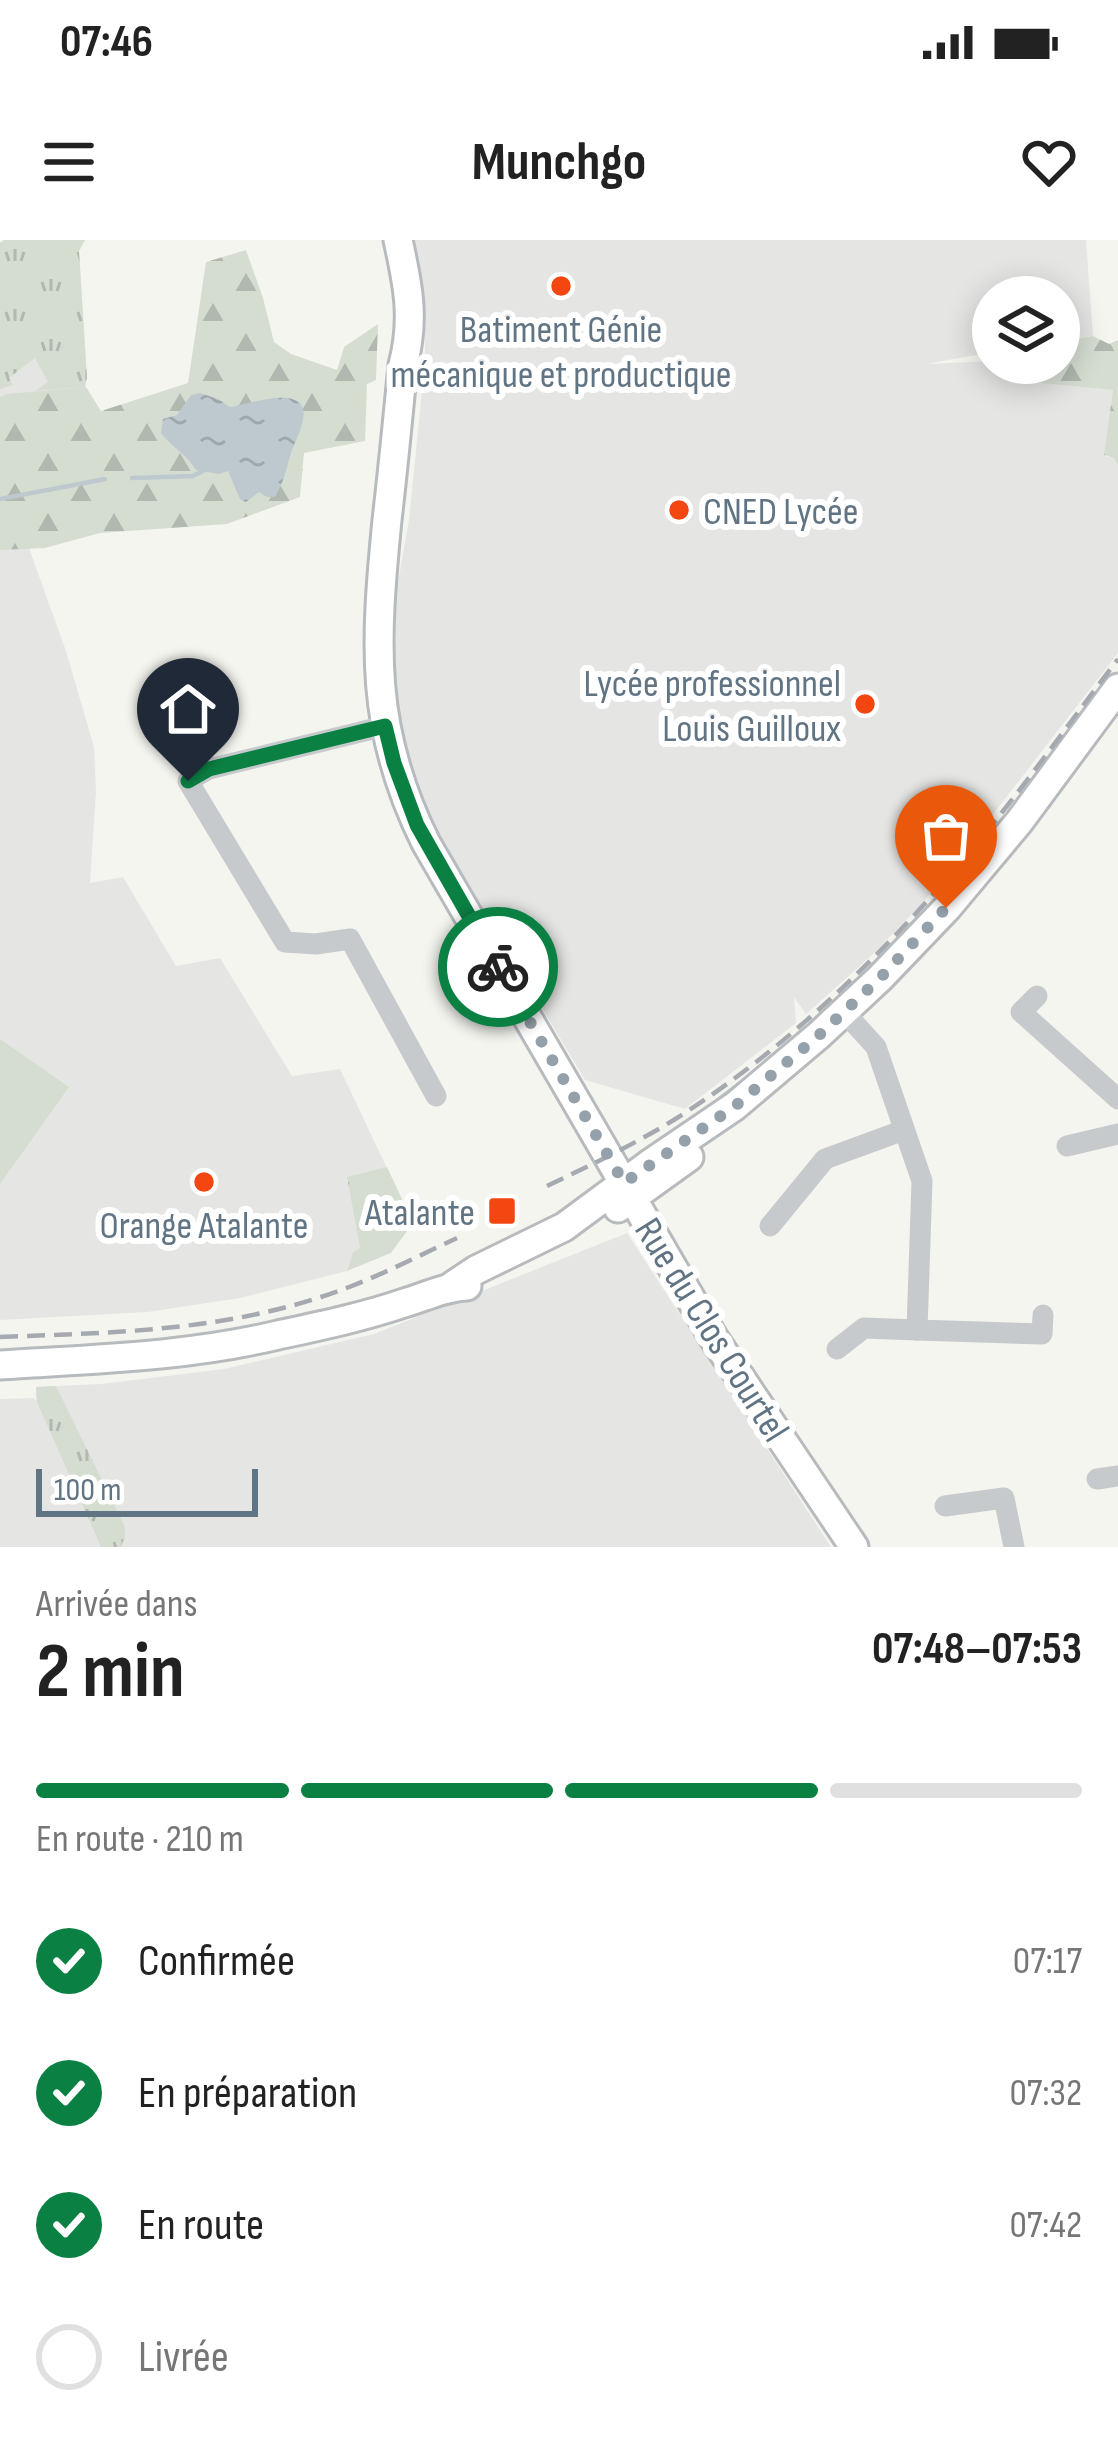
<!DOCTYPE html>
<html lang="fr">
<head>
<meta charset="utf-8">
<style>
	:root { --surface:#fff; --page:#f6f6f6; --text:#222; --muted:#767676; --line:#e0e0e0; --accent:#0b8043 }
	body { margin:0; font-family:"Sofia Sans Condensed",sans-serif; background:var(--page); color:var(--text); height:100vh; display:flex; flex-direction:column; font-size:45px; white-space:nowrap }
	* { box-sizing:border-box; margin:0 }
	p { font-size:39px; color:var(--muted) }
	.icon { flex:none; width:66px; height:66px; fill:none; stroke:currentColor; stroke-width:2; stroke-linecap:round; stroke-linejoin:round }
	.map { position:relative; height:1307px; overflow:hidden }
	.details { display:flex; flex-direction:column; background:var(--surface); flex:1 }
	.details>* { flex:none }
	.buttons { position:absolute; left:972px; top:36px; display:grid; gap:24px }
	.buttons a { display:grid; place-items:center; width:108px; height:108px; border-radius:50%; background:var(--surface); box-shadow:0 6px 30px #0003; font-size:60px }
	.scale { position:absolute; left:36px; bottom:30px; width:222px; box-sizing:border-box; padding-left:12px; border:6px solid #617484; border-top:0; font-size:33px; line-height:42px; white-space:nowrap; color:#617484; -webkit-text-stroke:9px #fff; paint-order:stroke }
	.pin { position:absolute; display:grid; place-items:center; width:102px; height:102px; color:#fff; margin:-123px -51px; border-radius:50% 50% 50% 0; rotate:-45deg; box-shadow:0 0 12px #0007 }
	.pin .icon { rotate:45deg }
	.courier { position:absolute; display:grid; place-items:center; width:120px; height:120px; margin:-60px; border:9px solid #0b8043; border-radius:50%; background:#fff; color:#222; box-shadow:0 3px 15px #0007 }
	.overview em { font-style:normal; font-weight:700 }
	.overview div { display:flex; flex-direction:column-reverse }
	.overview { display:flex; align-items:center; justify-content:space-between; height:204px; padding:0 36px }
	h1 { font-size:78px; font-weight:700; line-height:90px }
	.bar { display:grid; grid-template-columns:repeat(4,1fr); gap:18px 12px; align-content:center; height:144px; padding:0 36px }
	.bar i { height:15px; border-radius:9px; background:var(--line) }
	.bar .current { background:var(--accent) }
	.bar p { grid-column:span 4 }
	ol { padding:0 36px; list-style:none }
	li { display:flex; align-items:center; gap:36px; height:132px }
	li p { margin-inline-start:auto }
	li .icon { padding:12px; border-radius:50%; background:var(--accent); color:#fff; stroke-width:4 }
	li:last-child { color:var(--muted) }
	li i { width:66px; height:66px; border:6px solid var(--line); border-radius:50% }
	.status { display:flex; justify-content:space-between; align-items:center; height:84px; padding:0 60px; background:var(--surface); direction:ltr }
	.status svg { height:33px; fill:currentColor }
	header { display:flex; justify-content:space-between; align-items:center; height:156px; padding:0 36px; background:var(--surface); font-size:54px; font-weight:700 }
	.map>svg:first-child { display:block }
	.built { fill:#e5e6e4 }
	.grass { fill:url(#grass-tufts) }
	.forest { fill:url(#forest-firs) }
	.garden { fill:#d5ddd1 }
	.water { fill:url(#water-ripples) }
	.lines { fill:none; stroke-linecap:round; stroke-linejoin:round }
	.stream { stroke:#bdc9ce; stroke-width:4.5 }
	.major-casing { stroke:#b7bbbe; stroke-width:33 }
	.minor { stroke:#c7cacd; stroke-width:21 }
	.major { stroke:#fff; stroke-width:27 }
	.rail { stroke:#a4aab0; stroke-width:4.5; stroke-dasharray:18 9; stroke-linecap:butt }
	.done { stroke:#95a1aa; stroke-width:12; stroke-dasharray:0 21.6 }
	.route { stroke:#0b8043; stroke-width:15 }
	.poi-dot { fill:#f44611; stroke:#fff; stroke-width:4.5 }
	.labels { text-anchor:middle; stroke-width:12; stroke-linejoin:round; paint-order:stroke }
	.poi-label { font-size:39px; fill:#617484; stroke:#fff }
	.street-label { font-size:39px; fill:#617484; stroke:#fff }
</style>
</head>
<body>
<div class="status"><b>07:46</b><svg viewBox="0 0 49 12"><path d="M0 12V9h3v3zM5 12V6h3v6zM10 12V3h3v9zM15 12V0h3v12zM26 1h20v11H26zM47 4h2v5h-2z"/></svg></div>
<header><svg class="icon" aria-label="menu" viewBox="0 0 24 24"><path d="M4 6h16M4 12h16M4 18h16"/></svg>Munchgo<svg class="icon" aria-label="heart" viewBox="0 0 24 24"><path d="M12 20l-8-8c-3-5 5-10 8-4 3-6 11-1 8 4z"/></svg></header>
<div class="map">
<svg width="1118" height="1307" viewBox="0 0 1118 1307">
	<defs>
		<pattern id="grass-tufts" width="24" height="20" patternUnits="userSpaceOnUse" patternTransform="scale(3)"><rect width="24" height="20" fill="#d5ddd1"/><path d="M3 7l-1-3M5 7V3M7 7l1-3M15 17l-1-3M17 17v-4M19 17l1-3" fill="none" stroke="#b0b8af"/></pattern>
		<pattern id="forest-firs" width="22" height="20" patternUnits="userSpaceOnUse" patternTransform="scale(3)"><rect width="22" height="20" fill="#d5ddd1"/><path d="M5 1l3.5 6h-7zM16 11l3.5 6h-7z" fill="#b0b8af"/></pattern>
		<pattern id="water-ripples" width="26" height="14" patternUnits="userSpaceOnUse" patternTransform="scale(3)"><rect width="26" height="14" fill="#bdc9ce"/><path d="M2 4q2-2 4 0t4 0M15 11q2-2 4 0t4 0" fill="none" stroke="#9da8ad"/></pattern>
	</defs>
	<rect width="100%" height="100%" fill="#f5f5f0"/>
	<g class="built">
		<polygon points="4,0 85,0 79,11 87,138 29,308 66,411 94,507 96,551 90,643 123,637 176,726 220,718 292,836 340,829 413,983 353,1012 347,1031 240,1058 148,1072 0,1080 0,3"/>
		<polygon points="411,0 1086,0 1093,96 1059,101 1059,57 993,57 993,112 926,124 993,121 993,123 1003,123 1015,140 1113,150 1105,216 1114,218 1118,225 1118,413 946,635 917,669 870,717 806,774 794,757 796,783 685,869 585,840 447,609 425,565 407,512 396,458 393,406 397,348 409,280 425,120 425,84"/>
		<polygon points="627,993 831,1307 0,1307 0,1159 33,1158 36,1161 36,1147 101,1144 224,1129 374,1094"/>
	</g>
	<g class="grass">
		<polygon points="4,0 85,0 79,11 87,138 85,147 35,151 48,142 35,118 9,138 13,145 0,149 0,3"/>
		<polygon points="387,927 413,983 391,1013 347,1031 353,1012 360,1008 347,937"/>
		<polygon points="56,1146 125,1287 125,1296 121,1307 101,1307 37,1162 36,1147"/>
	</g>
	<g class="forest">
		<polygon points="246,10 263,58 274,102 291,114 337,130 344,107 378,84 376,140 367,144 365,201 304,213 300,257 227,284 100,293 45,308 0,310 0,157 7,154 86,147 101,171 188,143 206,22"/>
		<polygon points="1093,96 1109,104 1118,100 1118,225 1114,218 1104,215 1113,150 1020,141 1003,123 1059,123 1059,102"/>
	</g>
	<polygon class="garden" points="0,799 69,847 0,944"/>
	<path class="water" d="M200,153L218,159L230,167C247,164 270,156 287,158C319,162 296,197 291,213C286,230 284,242 275,257H267L259,252L246,262L240,259L228,231L219,234L196,230C186,213 172,208 161,193L163,179L177,175L191,155Z"/>
	<g class="lines">
		<g class="stream">
			<polyline points="132,238 193,236 203,231"/>
			<polyline points="0,259 105,239"/>
			<polyline points="993,591 1017,563"/>
			<polyline points="853,745 879,719"/>
			<polyline points="777,813 788,803"/>
			<polyline points="756,831 772,817"/>
			<polyline points="718,860 747,838"/>
		</g>
		<g class="major-casing">
			<g id="major">
				<path d="M398,0C408,45 415,79 403,125C398,177 393,229 387,280C375,403 369,489 426,603L713,1097L854,1307"/>
				<polyline points="618,968 689,917"/>
				<polyline points="452,1046 476,1030 564,987 648,925 735,866 819,795 880,738 947,668 1019,582 1118,448"/>
				<path d="M0,1125C93,1119 186,1117 278,1095C320,1086 363,1077 404,1063C425,1057 444,1047 467,1046"/>
			</g>
		</g>
		<g class="minor">
			<polyline points="385,486 209,529 188,541 285,702 316,704 350,699 436,856"/>
			<polyline points="1037,756 1021,772 1118,859"/>
			<polyline points="844,772 876,807 922,941 917,1090 1042,1094 1043,1075"/>
			<polyline points="1067,906 1118,894"/>
			<polyline points="770,986 825,919 904,890"/>
			<polyline points="837,1109 864,1088 917,1090"/>
			<polyline points="1097,1239 1118,1236"/>
			<polyline points="945,1266 1004,1258 1014,1307"/>
		</g>
		<use href="#major" class="major"/>
		<g class="rail">
			<path d="M547,946C591,925 635,904 677,878C790,806 888,710 973,608C1024,547 1070,482 1118,419"/>
			<path d="M0,1097C109,1093 217,1091 321,1057C368,1042 412,1019 457,998"/>
		</g>
	</g>
	<g class="lines">
		<polyline class="done" points="498,727 624,943 735,866 818,796 880,738 946,668"/>
		<polyline class="route" points="188,541 209,529 385,486 394,523 417,585 498,727"/>
	</g>
	<g class="poi-dot">
		<circle cx="561" cy="46" r="12"/>
		<circle cx="679" cy="270" r="12"/>
		<circle cx="865" cy="464" r="12"/>
		<circle cx="204" cy="942" r="12"/>
		<rect x="487" y="956" width="30" height="30" rx="6"/>
	</g>
	<g class="labels">
		<g class="poi-label">
			<text x="561" y="102">Batiment Génie<tspan x="561" dy="45">mécanique et productique</tspan></text>
			<text x="703" y="284" text-anchor="start">CNED Lycée</text>
			<text x="841" y="456" text-anchor="end">Lycée professionnel<tspan x="841" dy="45">Louis Guilloux</tspan></text>
			<text x="475" y="985" text-anchor="end">Atalante</text>
			<text x="204" y="998">Orange Atalante</text>
		</g>
		<g class="street-label">
			<text transform="translate(713 1089) rotate(58)" y="14">Rue du Clos Courtel</text>
		</g>
	</g>
</svg>
<div class="buttons">
<a><svg class="icon" aria-label="layers" viewBox="0 0 24 24"><path d="M12 4l9 5-9 5-9-5zM3 14l9 5 9-5"/></svg></a>
</div>
<div class="scale">100 m</div>
<div class="pin" style="left:946px;top:668px;background:#ea580c"><svg class="icon" aria-label="bag" viewBox="0 0 24 24"><path d="M5 8h14l-1 12H6zM9 8a3 3 0 0 1 6 0"/></svg></div>
<div class="pin" style="left:188px;top:541px;background:#1f2937"><svg class="icon" aria-label="home" viewBox="0 0 24 24"><path d="M3 11l9-7 9 7M6 9v11h12V9"/></svg></div>
<div class="courier" style="left:498px;top:727px"><svg class="icon" aria-label="bike" viewBox="0 0 24 24"><circle cx="6" cy="16" r="4"/><circle cx="18" cy="16" r="4"/><path d="M6 16l4-8h5l3 8M10 8l3 8H6M13 5h3"/></svg></div>
</div>
<section class="details">
<div class="overview"><div><h1>2 min</h1><p>Arrivée dans</p></div><em>07:48–07:53</em></div>
<div class="bar"><i class="current"></i><i class="current"></i><i class="current"></i><i></i><p>En route · 210 m</p></div>
<ol>
<li><svg class="icon" aria-label="check" viewBox="0 0 24 24"><path d="M5 12l5 5 9-10"/></svg>Confirmée<p>07:17</p></li>
<li><svg class="icon" aria-label="check" viewBox="0 0 24 24"><path d="M5 12l5 5 9-10"/></svg>En préparation<p>07:32</p></li>
<li><svg class="icon" aria-label="check" viewBox="0 0 24 24"><path d="M5 12l5 5 9-10"/></svg>En route<p>07:42</p></li>
<li><i></i>Livrée</li>
</ol>
</section>
</body>
</html>
